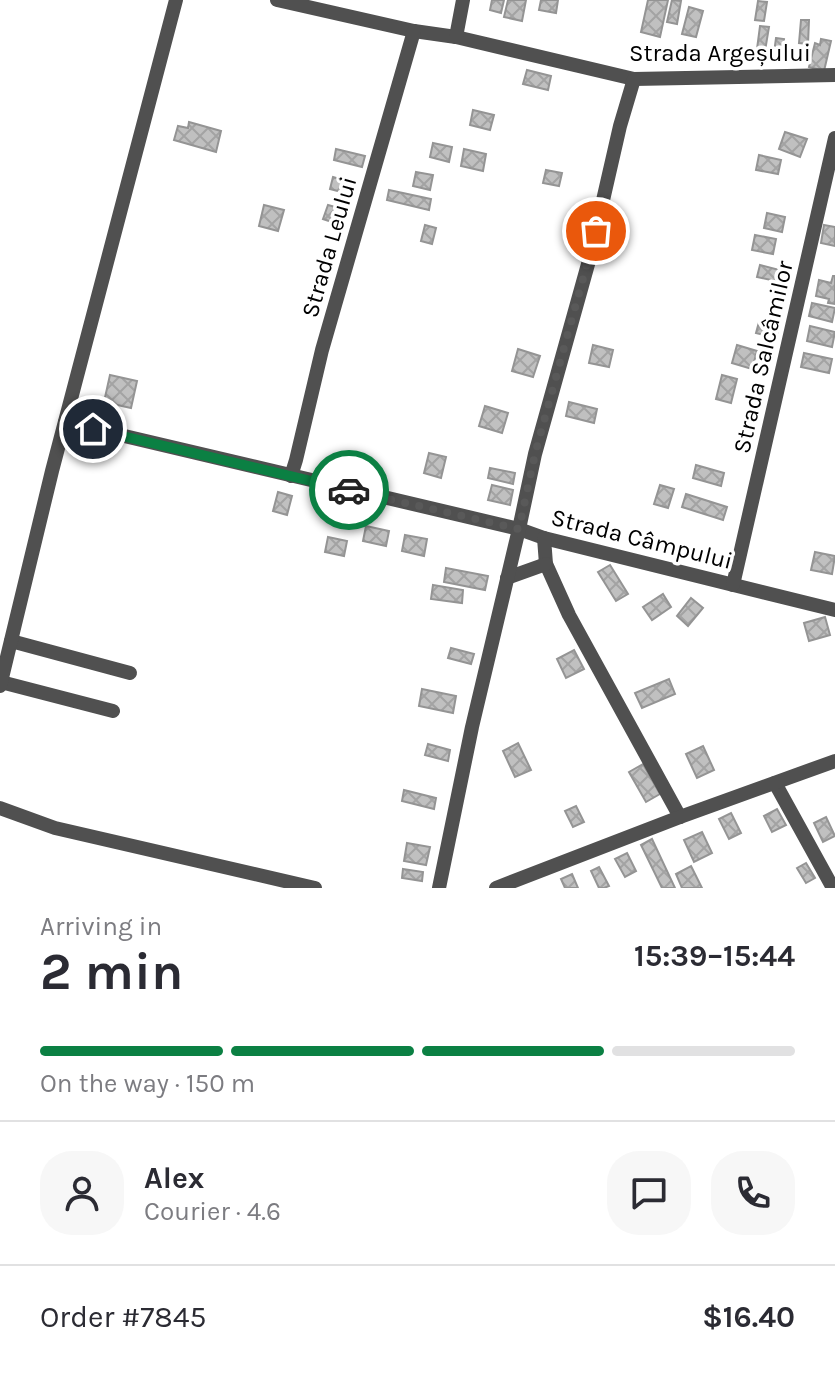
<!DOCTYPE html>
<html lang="en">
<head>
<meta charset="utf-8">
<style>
	:root { --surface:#fff; --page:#f7f7f7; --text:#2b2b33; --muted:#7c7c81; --line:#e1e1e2; --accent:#0b8043 }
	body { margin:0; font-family:Karla,sans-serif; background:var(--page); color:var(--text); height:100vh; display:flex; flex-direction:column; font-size:30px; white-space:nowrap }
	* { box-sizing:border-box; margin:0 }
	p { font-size:26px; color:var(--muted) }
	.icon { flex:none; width:44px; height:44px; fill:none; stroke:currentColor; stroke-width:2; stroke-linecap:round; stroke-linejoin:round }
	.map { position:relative; height:888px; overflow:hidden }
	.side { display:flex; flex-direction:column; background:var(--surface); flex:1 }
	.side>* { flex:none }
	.pin { position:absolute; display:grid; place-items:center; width:68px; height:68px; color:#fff; margin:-34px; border:4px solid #fff; border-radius:50%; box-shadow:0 2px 8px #0007 }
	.courier { position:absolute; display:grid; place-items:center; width:80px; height:80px; margin:-40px; border:6px solid #0b8043; border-radius:50%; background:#fff; color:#222; box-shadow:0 2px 10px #0007 }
	.head em { font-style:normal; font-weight:700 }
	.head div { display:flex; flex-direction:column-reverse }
	.head { display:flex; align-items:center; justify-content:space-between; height:136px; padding:0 40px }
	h1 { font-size:52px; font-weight:700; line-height:60px }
	.bar { display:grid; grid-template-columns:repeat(4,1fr); gap:12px 8px; align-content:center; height:96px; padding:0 40px }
	.bar i { height:10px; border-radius:6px; background:var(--line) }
	.bar .selected { background:var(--accent) }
	.bar p { grid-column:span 4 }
	.line { display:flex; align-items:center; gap:20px; padding:0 40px; border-top:2px solid var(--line) }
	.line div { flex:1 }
	.round { display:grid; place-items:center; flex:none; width:84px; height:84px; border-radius:32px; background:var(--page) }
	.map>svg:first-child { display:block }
	.building { fill:url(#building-cross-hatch); stroke:#949494; stroke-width:2 }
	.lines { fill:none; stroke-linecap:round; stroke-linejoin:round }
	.minor { stroke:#505050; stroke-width:14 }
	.done { stroke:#595959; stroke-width:8; stroke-dasharray:0 14.4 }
	.route { stroke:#0b8043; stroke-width:10 }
	.labels { text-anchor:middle; stroke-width:7; stroke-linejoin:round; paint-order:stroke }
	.street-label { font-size:24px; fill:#000; stroke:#fff }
</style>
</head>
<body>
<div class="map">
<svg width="835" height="888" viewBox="0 0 835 888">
	<defs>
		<pattern id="building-cross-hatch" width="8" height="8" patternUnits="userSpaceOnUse" patternTransform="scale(2)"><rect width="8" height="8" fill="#c0c0c0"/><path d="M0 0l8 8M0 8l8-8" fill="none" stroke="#a3a3a3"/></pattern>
	</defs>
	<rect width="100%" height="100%" fill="#fff"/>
	<g class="building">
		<polygon points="492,0 504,0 501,13 490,10"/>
		<polygon points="508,0 526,0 522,21 504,17"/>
		<polygon points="541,0 558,0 556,13 539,10"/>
		<polygon points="648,0 668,0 660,37 641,32"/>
		<polygon points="672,0 681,1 677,24 667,22"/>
		<polygon points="758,1 767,2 764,21 755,20"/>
		<polygon points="689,7 703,11 696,37 682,34"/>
		<polygon points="801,20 809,20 808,44 799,43"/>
		<polygon points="760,26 769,27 765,51 757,49"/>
		<polygon points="776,38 784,39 782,55 774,53"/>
		<polygon points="821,39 831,41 824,71 809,67 815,43 820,45"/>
		<polygon points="527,70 551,76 548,90 523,84"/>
		<polygon points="473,110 494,115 490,130 470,125"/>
		<polygon points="189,122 221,131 216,152 174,140 178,126 188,128"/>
		<polygon points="785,132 807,139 800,157 779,149"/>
		<polygon points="433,143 452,147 449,162 430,157"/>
		<polygon points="336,149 365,156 362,167 334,160"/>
		<polygon points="464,149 486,154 483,171 461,166"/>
		<polygon points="759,155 781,160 778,174 756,170"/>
		<polygon points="546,170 562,173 559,186 543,183"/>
		<polygon points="416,172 433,175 430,190 413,186"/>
		<polygon points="333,177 356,184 353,195 330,189"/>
		<polygon points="389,190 431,199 429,210 387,200"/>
		<polygon points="264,205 284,210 278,231 259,226"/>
		<polygon points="328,205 346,210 341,225 323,219"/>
		<polygon points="767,213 785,217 782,232 764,228"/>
		<polygon points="425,225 436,228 432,244 421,241"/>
		<polygon points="824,225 835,227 835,246 821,243"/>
		<polygon points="755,235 776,239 773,254 752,250"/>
		<polygon points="760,265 783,271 780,282 757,277"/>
		<polygon points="833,276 835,276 835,304 828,303 829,299 816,296 819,280 831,283"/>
		<polygon points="812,303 835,308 832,322 809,316"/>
		<polygon points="759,322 779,327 776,338 756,333"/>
		<polygon points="810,326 835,332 832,347 807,341"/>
		<polygon points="593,345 613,350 609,367 589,363"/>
		<polygon points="737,345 757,351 752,369 732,363"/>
		<polygon points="518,349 540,356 533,377 512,371"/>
		<polygon points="804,353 832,359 829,373 801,367"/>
		<polygon points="110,375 137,381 131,408 104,402"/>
		<polygon points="722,375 737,379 731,403 716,399"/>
		<polygon points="569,402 597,409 594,423 566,416"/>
		<polygon points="485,406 508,413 502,433 479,426"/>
		<polygon points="429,453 446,457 441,478 424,473"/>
		<polygon points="696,465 724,473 721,486 693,478"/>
		<polygon points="490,468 515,473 513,484 488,478"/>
		<polygon points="492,485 513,490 510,505 488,500"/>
		<polygon points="660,485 674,489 668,508 654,504"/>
		<polygon points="278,492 292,496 287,515 273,511"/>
		<polygon points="686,494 727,507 723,520 682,507"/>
		<polygon points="366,526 389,531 386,546 363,541"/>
		<polygon points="405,535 427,539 424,556 402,551"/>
		<polygon points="328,537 347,541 344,556 325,552"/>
		<polygon points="815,552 835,556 832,574 811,570"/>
		<polygon points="610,565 628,594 616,601 598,572"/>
		<polygon points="446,568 488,576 485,590 444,582"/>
		<polygon points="433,585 463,590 462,603 431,599"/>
		<polygon points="663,594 671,607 652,620 643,607"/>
		<polygon points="691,598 703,608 688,626 677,616"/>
		<polygon points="825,617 830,635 809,641 804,623"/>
		<polygon points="451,648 474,654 471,664 448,658"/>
		<polygon points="574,650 584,669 566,678 557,659"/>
		<polygon points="669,679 675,694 642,708 635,693"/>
		<polygon points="422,689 456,696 453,713 419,706"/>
		<polygon points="518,743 531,770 515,777 503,751"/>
		<polygon points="428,744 450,750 448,761 425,755"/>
		<polygon points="703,746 714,770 697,778 686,754"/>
		<polygon points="643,764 660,794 646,802 629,772"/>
		<polygon points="404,790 436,798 434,809 402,801"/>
		<polygon points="576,806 584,822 573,827 565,811"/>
		<polygon points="777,809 786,825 772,832 764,816"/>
		<polygon points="731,813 741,833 729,839 719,819"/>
		<polygon points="826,817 835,836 823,842 814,823"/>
		<polygon points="702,832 712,853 694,862 684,840"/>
		<polygon points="652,839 675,888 662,888 641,845"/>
		<polygon points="407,843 430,847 426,865 404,861"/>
		<polygon points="627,853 636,871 625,877 615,859"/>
		<polygon points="806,863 815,878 806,883 797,868"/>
		<polygon points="691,866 702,888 682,888 676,874"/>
		<polygon points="599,867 609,886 604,888 599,888 591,871"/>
		<polygon points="403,869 423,872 422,881 402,878"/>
		<polygon points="572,874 578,888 565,888 561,879"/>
	</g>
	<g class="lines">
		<g class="minor">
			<polyline points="277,0 414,31 456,37 634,79 835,75"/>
			<polyline points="456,37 463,0"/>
			<polyline points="65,422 519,529 544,538 835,610"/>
			<polyline points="291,476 296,460 322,350 414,31"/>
			<polyline points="544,538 546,564 569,615 680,817"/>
			<polyline points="507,578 546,564"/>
			<polyline points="733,585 835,138"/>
			<polyline points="11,641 130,673"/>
			<polyline points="1,682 113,711"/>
			<polyline points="0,686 52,471 176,0"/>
			<polyline points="775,783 833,888"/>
			<polyline points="0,808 55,828 315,888"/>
			<polyline points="439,888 472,727 519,529 535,454 590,257 620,126 634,79"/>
			<polyline points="496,888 680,817 835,761"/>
		</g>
	</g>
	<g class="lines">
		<polyline class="done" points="349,490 519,529 535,454 596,231"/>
		<polyline class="route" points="93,429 349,490"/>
	</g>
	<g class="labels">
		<g class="street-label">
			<text x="720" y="61">Strada Argeșului</text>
			<text transform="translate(329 247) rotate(-74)" y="8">Strada Leului</text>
			<text transform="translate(763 357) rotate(-77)" y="8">Strada Salcâmilor</text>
			<text transform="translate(642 539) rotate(14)" y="8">Strada Câmpului</text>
		</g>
	</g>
</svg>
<div class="pin" style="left:596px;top:231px;background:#ea580c"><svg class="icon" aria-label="bag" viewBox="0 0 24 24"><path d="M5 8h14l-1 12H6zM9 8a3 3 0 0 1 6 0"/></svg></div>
<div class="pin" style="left:93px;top:429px;background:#1f2937"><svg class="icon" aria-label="home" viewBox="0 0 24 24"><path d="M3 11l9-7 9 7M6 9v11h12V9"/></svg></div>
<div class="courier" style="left:349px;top:490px"><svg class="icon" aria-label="car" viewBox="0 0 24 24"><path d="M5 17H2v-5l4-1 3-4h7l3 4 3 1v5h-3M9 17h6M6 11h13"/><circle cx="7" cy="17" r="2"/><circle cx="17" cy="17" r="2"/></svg></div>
</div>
<section class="side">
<div class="head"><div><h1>2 min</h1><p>Arriving in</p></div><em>15:39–15:44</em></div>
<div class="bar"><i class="selected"></i><i class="selected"></i><i class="selected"></i><i></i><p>On the way · 150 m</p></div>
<div class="line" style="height:144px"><a class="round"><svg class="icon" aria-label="person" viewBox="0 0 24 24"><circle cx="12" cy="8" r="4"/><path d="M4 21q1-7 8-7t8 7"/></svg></a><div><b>Alex</b><p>Courier · 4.6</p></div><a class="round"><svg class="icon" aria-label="chat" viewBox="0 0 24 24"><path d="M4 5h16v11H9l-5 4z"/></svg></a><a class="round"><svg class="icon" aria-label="phone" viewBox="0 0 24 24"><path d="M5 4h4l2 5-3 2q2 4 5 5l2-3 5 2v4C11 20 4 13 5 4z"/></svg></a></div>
<div class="line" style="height:104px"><div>Order #7845</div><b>$16.40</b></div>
</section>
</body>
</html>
